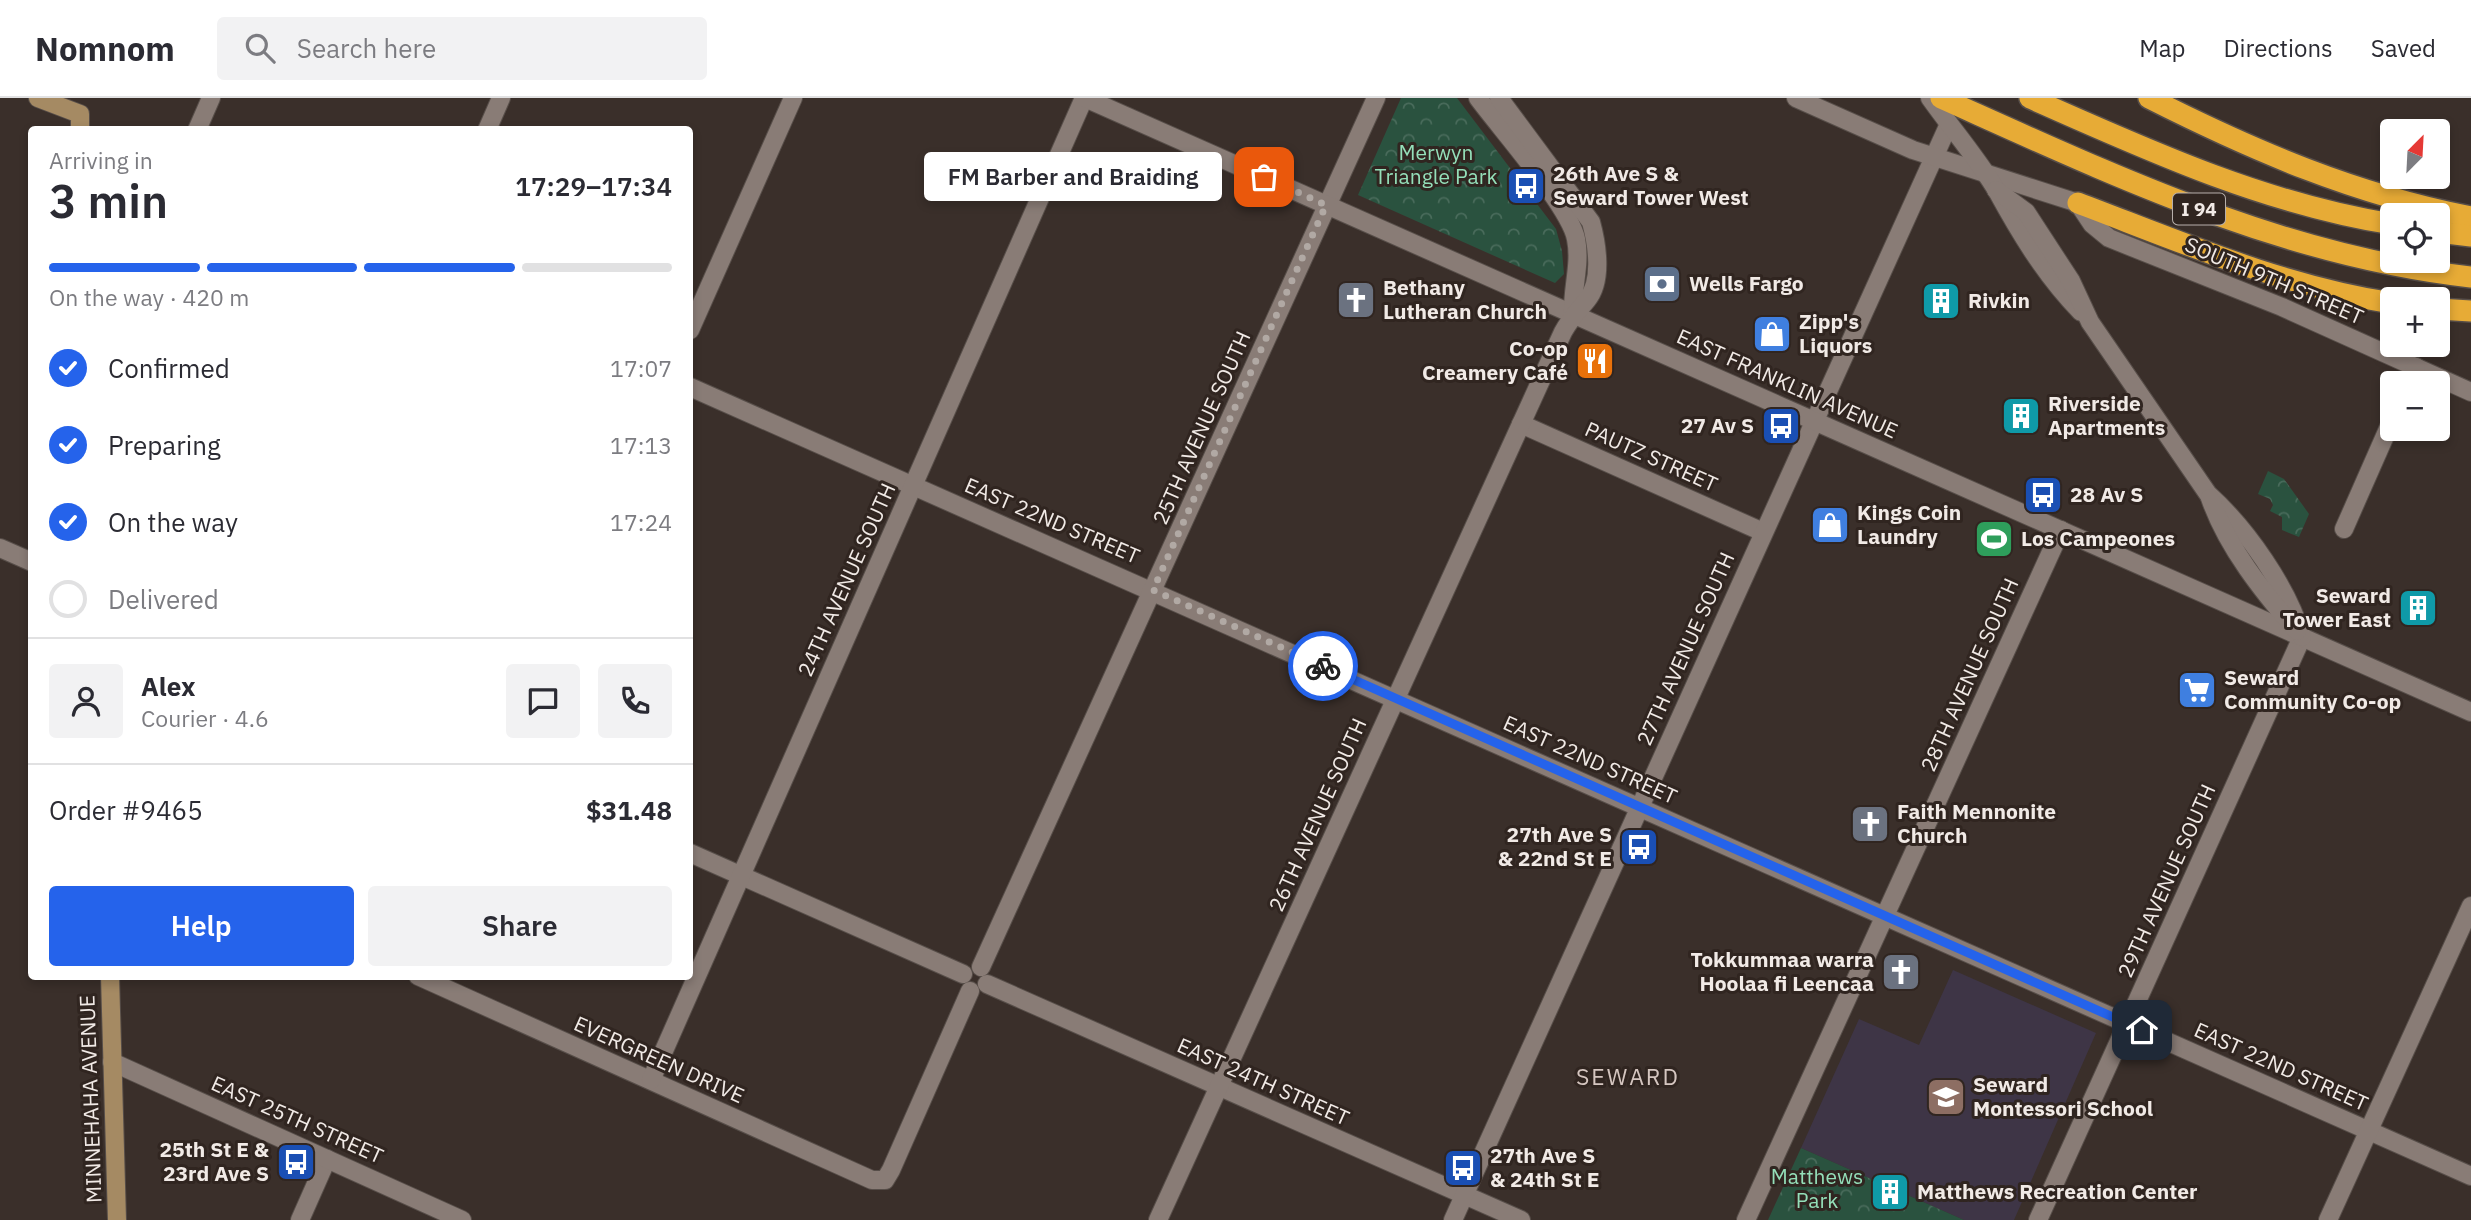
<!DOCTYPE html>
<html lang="en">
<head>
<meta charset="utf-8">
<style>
	:root { --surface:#fff; --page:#f2f2f3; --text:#2b2b33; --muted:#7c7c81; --line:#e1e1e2; --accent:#2563eb }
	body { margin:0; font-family:"IBM Plex Sans",sans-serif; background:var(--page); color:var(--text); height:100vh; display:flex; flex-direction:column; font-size:26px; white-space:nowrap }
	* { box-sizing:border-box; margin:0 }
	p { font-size:23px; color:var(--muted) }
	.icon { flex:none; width:38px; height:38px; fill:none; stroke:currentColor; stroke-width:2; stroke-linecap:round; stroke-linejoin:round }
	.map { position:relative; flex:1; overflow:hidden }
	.side { position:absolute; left:28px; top:28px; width:665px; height:854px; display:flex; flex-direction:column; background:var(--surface); border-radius:7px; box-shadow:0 4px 10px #0003 }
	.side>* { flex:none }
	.needle { width:46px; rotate:24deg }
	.tools { position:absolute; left:2380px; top:21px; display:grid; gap:14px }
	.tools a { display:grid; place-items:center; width:70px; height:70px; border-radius:7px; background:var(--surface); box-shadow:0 4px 10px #0003; font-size:35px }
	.pin { position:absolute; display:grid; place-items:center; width:60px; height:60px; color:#fff; margin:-30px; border-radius:14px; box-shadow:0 4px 10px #0006 }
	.courier { position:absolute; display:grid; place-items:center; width:70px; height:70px; margin:-35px; border:5px solid #2563eb; border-radius:50%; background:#fff; color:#222; box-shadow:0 2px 9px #0007 }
	.bubble { position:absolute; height:49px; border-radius:7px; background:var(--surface); box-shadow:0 4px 10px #0003; font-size:23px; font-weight:600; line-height:49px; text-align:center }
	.summary em { font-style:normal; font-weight:600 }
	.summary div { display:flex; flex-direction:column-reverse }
	.summary { display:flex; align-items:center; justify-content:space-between; height:119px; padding:0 21px }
	h1 { font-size:46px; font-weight:600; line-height:52px }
	.bar { display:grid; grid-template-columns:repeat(4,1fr); gap:10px 7px; align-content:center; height:84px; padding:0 21px }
	.bar i { height:9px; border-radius:5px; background:var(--line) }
	.bar .selected { background:var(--accent) }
	.bar p { grid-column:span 4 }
	.line { display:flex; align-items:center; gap:18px; padding:0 21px; border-top:2px solid var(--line) }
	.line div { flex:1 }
	.round { display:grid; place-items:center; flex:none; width:74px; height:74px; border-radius:7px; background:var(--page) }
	ol { padding:0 21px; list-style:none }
	li { display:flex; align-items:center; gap:21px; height:77px }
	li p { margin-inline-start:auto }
	li .icon { padding:7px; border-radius:50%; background:var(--accent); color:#fff; stroke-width:4 }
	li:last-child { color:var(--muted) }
	li i { width:38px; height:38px; border:4px solid var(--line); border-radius:50% }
	.action { display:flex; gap:14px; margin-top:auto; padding:14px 21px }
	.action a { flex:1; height:80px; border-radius:7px; background:var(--accent); color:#fff; font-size:28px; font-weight:600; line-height:80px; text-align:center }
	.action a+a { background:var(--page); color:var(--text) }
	header { display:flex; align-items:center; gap:42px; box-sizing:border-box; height:98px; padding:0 35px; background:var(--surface); border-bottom:2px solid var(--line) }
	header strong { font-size:33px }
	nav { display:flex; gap:38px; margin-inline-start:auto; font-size:24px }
	.search { width:490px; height:63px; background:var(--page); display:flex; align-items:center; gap:18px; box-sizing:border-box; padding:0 24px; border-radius:7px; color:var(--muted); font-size:26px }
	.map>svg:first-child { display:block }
	.education { fill:#3e3546 }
	.park { fill:url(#park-crowns) }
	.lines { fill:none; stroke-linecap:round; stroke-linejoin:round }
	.minor-casing { stroke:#574e49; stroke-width:20 }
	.tertiary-casing { stroke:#574e49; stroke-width:20 }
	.secondary-casing { stroke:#574e49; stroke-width:20 }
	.motorway-casing { stroke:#574e49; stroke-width:24 }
	.minor { stroke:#897c76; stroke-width:18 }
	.tertiary { stroke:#897c76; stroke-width:18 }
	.secondary { stroke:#a58a63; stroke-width:18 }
	.motorway { stroke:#e7ab36; stroke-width:21 }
	.done { stroke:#b1a9a4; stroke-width:7; stroke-dasharray:0 12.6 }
	.route { stroke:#2563eb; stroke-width:9 }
	.labels { text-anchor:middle; stroke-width:6; stroke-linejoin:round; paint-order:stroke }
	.shield { fill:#302520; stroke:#b7afab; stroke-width:2 }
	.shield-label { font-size:19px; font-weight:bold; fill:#f1eae6 }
	.park-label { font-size:21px; fill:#94dfb9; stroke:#302520 }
	.poi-label { font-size:21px; font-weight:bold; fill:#f1eae6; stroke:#302520; text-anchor:start }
	.street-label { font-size:21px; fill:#f1eae6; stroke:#302520 }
	.neighbourhood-label { font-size:23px; letter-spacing:2px; fill:#d5c6c0; stroke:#302520 }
</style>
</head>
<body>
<header>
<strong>Nomnom</strong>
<div class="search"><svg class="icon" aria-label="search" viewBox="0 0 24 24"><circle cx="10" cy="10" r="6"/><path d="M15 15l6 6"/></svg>Search here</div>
<nav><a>Map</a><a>Directions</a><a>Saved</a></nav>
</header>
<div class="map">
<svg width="2471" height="1122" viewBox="0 0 2471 1122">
	<defs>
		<pattern id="park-crowns" width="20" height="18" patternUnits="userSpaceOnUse" patternTransform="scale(1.75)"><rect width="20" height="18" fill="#2a523f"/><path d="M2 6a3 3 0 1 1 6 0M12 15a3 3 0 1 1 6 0" fill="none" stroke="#496b5b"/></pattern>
	</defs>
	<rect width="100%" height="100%" fill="#3a2f2a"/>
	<polygon class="education" points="1953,872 2096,935 2014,1122 1964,1122 1801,1050 1859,921 1919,947"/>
	<g class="park">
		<polygon points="1401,0 1457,0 1556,131 1562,153 1564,176 1555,185 1358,97"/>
		<polygon points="2268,373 2284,381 2309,416 2299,439 2282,432 2282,419 2270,413 2273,407 2270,401 2258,396"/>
		<polygon points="1801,1050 1964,1122 1768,1122"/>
	</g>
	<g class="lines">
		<g class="minor-casing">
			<g id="minor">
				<polyline points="197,32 211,0"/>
				<polyline points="487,32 501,0"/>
				<polyline points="2078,105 2092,126 2109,140 2282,209 2471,294"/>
				<polyline points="690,232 793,0"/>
				<polyline points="2409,285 2416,269"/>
				<polyline points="690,289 2471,1078"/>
				<polyline points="1521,326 1763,434"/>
				<polyline points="2344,431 2392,322"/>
				<polyline points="690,755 963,876"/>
				<polyline points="981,869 1376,0"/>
				<polyline points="418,878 872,1082 885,1082 891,1072 970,893"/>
				<polyline points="987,886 1521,1122"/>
				<polyline points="651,982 1084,0"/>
				<polyline points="300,1122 327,1061"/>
				<polyline points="1453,1122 1949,26"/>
				<polyline points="1746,1122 2061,432"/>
				<polyline points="2038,1122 2302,539"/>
				<polyline points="2328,1122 2471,808"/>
			</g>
		</g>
		<g class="tertiary-casing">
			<g id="tertiary">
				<polyline points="1085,0 2471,614"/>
				<path d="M1478,0C1500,30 1570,109 1576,141C1581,166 1572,190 1573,216"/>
				<polyline points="1796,0 1913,52 2078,105"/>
				<path d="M1930,0C1952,31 1978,61 1997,93C2021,137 2046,178 2081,214"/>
				<path d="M1996,92L2026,114L2071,183L2090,224L2208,396C2247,431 2288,490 2302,539"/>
				<path d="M2210,400C2227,449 2263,494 2297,533"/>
				<polyline points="0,450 32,464"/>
				<polyline points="112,964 462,1122"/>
				<path d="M1158,1122L1563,234C1570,221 1578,213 1587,202C1603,183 1597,146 1591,124L1499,0"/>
			</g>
		</g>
		<g class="secondary-casing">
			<g id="secondary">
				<polyline points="38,0 80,16 80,32"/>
				<polyline points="110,878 117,1122"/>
			</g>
		</g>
		<g class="motorway-casing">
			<g id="motorway">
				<path d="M1941,0C2113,77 2282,158 2471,179"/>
				<path d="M2030,0C2147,52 2265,106 2392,126"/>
				<path d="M2149,0C2254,53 2354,96 2471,119"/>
				<path d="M2078,105C2181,144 2282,188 2392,205"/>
				<polyline points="2438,134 2471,138"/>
				<polyline points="2438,211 2471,213"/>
			</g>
		</g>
		<use href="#minor" class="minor"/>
		<use href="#tertiary" class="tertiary"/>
		<use href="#secondary" class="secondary"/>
		<use href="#motorway" class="motorway"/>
	</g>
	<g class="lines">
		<polyline class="done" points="1264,79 1326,107 1153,492 1323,568"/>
		<polyline class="route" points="1323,568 2142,932"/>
	</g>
	<defs>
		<g id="bus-square" transform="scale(2.0125)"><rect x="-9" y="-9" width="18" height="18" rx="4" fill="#1a4fb4" stroke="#302520"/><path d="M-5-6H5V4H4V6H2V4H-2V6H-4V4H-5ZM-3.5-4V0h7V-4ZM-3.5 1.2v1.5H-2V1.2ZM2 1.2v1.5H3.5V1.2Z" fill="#fff"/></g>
		<g id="bank-square" transform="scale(2.0125)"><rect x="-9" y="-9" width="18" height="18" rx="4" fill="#5c6f8a" stroke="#302520"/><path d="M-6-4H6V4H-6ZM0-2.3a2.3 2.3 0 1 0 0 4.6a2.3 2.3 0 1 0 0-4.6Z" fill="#fff"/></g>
		<g id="church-square" transform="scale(2.0125)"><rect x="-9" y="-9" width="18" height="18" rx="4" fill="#6b7280" stroke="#302520"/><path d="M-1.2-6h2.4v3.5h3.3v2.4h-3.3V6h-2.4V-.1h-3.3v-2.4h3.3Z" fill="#fff"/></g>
		<g id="building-square" transform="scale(2.0125)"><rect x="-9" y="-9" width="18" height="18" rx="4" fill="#0f9aa8" stroke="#302520"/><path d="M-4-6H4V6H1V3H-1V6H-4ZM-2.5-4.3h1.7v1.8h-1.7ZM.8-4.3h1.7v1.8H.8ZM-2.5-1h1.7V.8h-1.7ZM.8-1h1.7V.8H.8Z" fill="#fff"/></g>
		<g id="shop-square" transform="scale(2.0125)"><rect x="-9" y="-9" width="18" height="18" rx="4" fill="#3f7fe0" stroke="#302520"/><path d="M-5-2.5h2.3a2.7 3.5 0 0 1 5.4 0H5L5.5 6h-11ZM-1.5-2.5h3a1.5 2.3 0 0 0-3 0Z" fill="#fff"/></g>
		<g id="restaurant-square" transform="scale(2.0125)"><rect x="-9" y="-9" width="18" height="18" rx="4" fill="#e8710a" stroke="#302520"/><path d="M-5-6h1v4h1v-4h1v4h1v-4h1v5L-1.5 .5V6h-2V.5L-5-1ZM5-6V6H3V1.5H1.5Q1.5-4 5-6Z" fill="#fff"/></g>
		<g id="stadium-square" transform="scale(2.0125)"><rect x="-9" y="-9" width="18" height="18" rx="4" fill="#2e9e5b" stroke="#302520"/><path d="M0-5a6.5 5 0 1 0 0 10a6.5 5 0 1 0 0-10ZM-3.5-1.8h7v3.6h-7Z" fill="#fff"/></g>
		<g id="supermarket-square" transform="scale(2.0125)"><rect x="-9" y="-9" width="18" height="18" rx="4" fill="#3f7fe0" stroke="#302520"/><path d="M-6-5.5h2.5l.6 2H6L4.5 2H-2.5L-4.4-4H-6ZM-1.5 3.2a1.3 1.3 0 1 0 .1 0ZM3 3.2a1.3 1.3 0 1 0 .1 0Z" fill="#fff"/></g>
		<g id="school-square" transform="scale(2.0125)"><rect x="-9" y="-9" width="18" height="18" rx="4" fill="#8d6e63" stroke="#302520"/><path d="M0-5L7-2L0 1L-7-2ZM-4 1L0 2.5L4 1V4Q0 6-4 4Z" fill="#fff"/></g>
	</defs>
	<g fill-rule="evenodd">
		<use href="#bus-square" x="1526" y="88"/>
		<use href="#bank-square" x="1662" y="186"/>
		<use href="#church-square" x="1356" y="202"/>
		<use href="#building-square" x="1941" y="203"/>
		<use href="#shop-square" x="1772" y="236"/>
		<use href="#restaurant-square" x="1595" y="263"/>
		<use href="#building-square" x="2021" y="318"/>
		<use href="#bus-square" x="1781" y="328"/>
		<use href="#bus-square" x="2043" y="397"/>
		<use href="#shop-square" x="1830" y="427"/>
		<use href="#stadium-square" x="1994" y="441"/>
		<use href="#building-square" x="2418" y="510"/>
		<use href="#supermarket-square" x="2197" y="592"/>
		<use href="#church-square" x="1870" y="726"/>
		<use href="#bus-square" x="1639" y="749"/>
		<use href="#church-square" x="1901" y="874"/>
		<use href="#school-square" x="1946" y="999"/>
		<use href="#bus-square" x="296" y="1064"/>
		<use href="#bus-square" x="1463" y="1070"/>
		<use href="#building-square" x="1890" y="1094"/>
	</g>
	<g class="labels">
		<rect class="shield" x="2173" y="95.5" width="52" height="31" rx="5"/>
		<g class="shield-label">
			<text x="2199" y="118">I 94</text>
		</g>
		<g class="park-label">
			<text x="1436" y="62">Merwyn<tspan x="1436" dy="24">Triangle Park</tspan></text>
			<text x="1817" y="1086">Matthews<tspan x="1817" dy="24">Park</tspan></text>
		</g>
		<g class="poi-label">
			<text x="1553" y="83">26th Ave S &amp;<tspan x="1553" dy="24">Seward Tower West</tspan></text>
			<text x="1689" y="193">Wells Fargo</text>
			<text x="1383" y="197">Bethany<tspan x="1383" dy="24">Lutheran Church</tspan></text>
			<text x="1968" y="210">Rivkin</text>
			<text x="1799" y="231">Zipp's<tspan x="1799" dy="24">Liquors</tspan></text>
			<text x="1568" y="258" text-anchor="end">Co-op<tspan x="1568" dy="24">Creamery Café</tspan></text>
			<text x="2048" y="313">Riverside<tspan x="2048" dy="24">Apartments</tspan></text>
			<text x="1754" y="335" text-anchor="end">27 Av S</text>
			<text x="2070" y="404">28 Av S</text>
			<text x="1857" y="422">Kings Coin<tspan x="1857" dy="24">Laundry</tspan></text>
			<text x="2021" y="448">Los Campeones</text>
			<text x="2391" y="505" text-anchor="end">Seward<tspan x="2391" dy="24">Tower East</tspan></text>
			<text x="2224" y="587">Seward<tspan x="2224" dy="24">Community Co-op</tspan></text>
			<text x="1897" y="721">Faith Mennonite<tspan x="1897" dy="24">Church</tspan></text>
			<text x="1612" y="744" text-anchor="end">27th Ave S<tspan x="1612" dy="24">&amp; 22nd St E</tspan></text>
			<text x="1874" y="869" text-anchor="end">Tokkummaa warra<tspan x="1874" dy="24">Hoolaa fi Leencaa</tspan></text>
			<text x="1973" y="994">Seward<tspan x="1973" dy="24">Montessori School</tspan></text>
			<text x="269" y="1059" text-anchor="end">25th St E &amp;<tspan x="269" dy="24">23rd Ave S</tspan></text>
			<text x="1490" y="1065">27th Ave S<tspan x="1490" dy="24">&amp; 24th St E</tspan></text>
			<text x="1917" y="1101">Matthews Recreation Center</text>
		</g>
		<g class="street-label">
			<text transform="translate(2274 183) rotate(23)" y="7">SOUTH 9TH STREET</text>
			<text transform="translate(1787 286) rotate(24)" y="7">EAST FRANKLIN AVENUE</text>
			<text transform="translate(1202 330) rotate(-66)" y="7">25TH AVENUE SOUTH</text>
			<text transform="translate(1651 359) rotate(24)" y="7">PAUTZ STREET</text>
			<text transform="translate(1052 423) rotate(23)" y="7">EAST 22ND STREET</text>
			<text transform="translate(847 482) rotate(-66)" y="7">24TH AVENUE SOUTH</text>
			<text transform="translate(1686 551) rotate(-66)" y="7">27TH AVENUE SOUTH</text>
			<text transform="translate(1970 577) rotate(-66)" y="7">28TH AVENUE SOUTH</text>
			<text transform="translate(1590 662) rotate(24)" y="7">EAST 22ND STREET</text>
			<text transform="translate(1318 717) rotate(-66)" y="7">26TH AVENUE SOUTH</text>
			<text transform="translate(2167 783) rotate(-66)" y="7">29TH AVENUE SOUTH</text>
			<text transform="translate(659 962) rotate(24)" y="7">EVERGREEN DRIVE</text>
			<text transform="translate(2281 969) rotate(24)" y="7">EAST 22ND STREET</text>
			<text transform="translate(1263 984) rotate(24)" y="7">EAST 24TH STREET</text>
			<text transform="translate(91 1001) rotate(-92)" y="7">MINNEHAHA AVENUE</text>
			<text transform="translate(297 1022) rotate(24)" y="7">EAST 25TH STREET</text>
		</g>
		<g class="neighbourhood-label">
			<text x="1628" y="987">SEWARD</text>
		</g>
	</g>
</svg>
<div class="tools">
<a><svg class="needle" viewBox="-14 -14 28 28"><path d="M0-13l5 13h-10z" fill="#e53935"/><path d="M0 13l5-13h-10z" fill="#7c7c81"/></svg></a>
<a><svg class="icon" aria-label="locate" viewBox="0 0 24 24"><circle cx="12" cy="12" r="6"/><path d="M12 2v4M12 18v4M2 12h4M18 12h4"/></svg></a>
<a>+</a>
<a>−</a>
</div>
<div class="pin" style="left:1264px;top:79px;background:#ea580c"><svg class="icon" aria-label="bag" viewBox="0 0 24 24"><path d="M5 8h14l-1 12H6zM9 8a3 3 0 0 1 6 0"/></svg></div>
<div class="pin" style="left:2142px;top:932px;background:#1f2937"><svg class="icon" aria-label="home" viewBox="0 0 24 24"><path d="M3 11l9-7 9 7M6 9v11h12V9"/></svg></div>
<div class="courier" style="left:1323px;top:568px"><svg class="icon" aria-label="bike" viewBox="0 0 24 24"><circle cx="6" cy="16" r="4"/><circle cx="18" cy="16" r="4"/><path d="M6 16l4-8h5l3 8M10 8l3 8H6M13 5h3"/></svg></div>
<div class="bubble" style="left:924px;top:54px;width:298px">FM Barber and Braiding</div>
<section class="side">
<div class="summary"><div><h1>3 min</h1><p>Arriving in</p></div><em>17:29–17:34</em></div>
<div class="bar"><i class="selected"></i><i class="selected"></i><i class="selected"></i><i></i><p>On the way · 420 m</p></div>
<ol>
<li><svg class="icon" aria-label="check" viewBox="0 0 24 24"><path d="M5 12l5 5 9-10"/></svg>Confirmed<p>17:07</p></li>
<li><svg class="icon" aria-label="check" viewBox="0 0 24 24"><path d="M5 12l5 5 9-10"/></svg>Preparing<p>17:13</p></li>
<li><svg class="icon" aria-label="check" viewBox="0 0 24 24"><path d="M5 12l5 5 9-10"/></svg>On the way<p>17:24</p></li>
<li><i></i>Delivered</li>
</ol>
<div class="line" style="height:126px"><a class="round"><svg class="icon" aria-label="person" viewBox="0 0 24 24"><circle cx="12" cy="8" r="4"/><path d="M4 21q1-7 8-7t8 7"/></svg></a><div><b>Alex</b><p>Courier · 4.6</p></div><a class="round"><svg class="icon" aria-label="chat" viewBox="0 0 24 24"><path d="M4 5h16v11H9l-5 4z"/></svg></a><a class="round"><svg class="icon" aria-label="phone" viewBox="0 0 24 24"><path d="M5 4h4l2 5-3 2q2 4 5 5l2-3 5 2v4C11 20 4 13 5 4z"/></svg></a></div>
<div class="line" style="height:91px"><div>Order #9465</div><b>$31.48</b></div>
<div class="action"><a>Help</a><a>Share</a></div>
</section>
</div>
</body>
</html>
